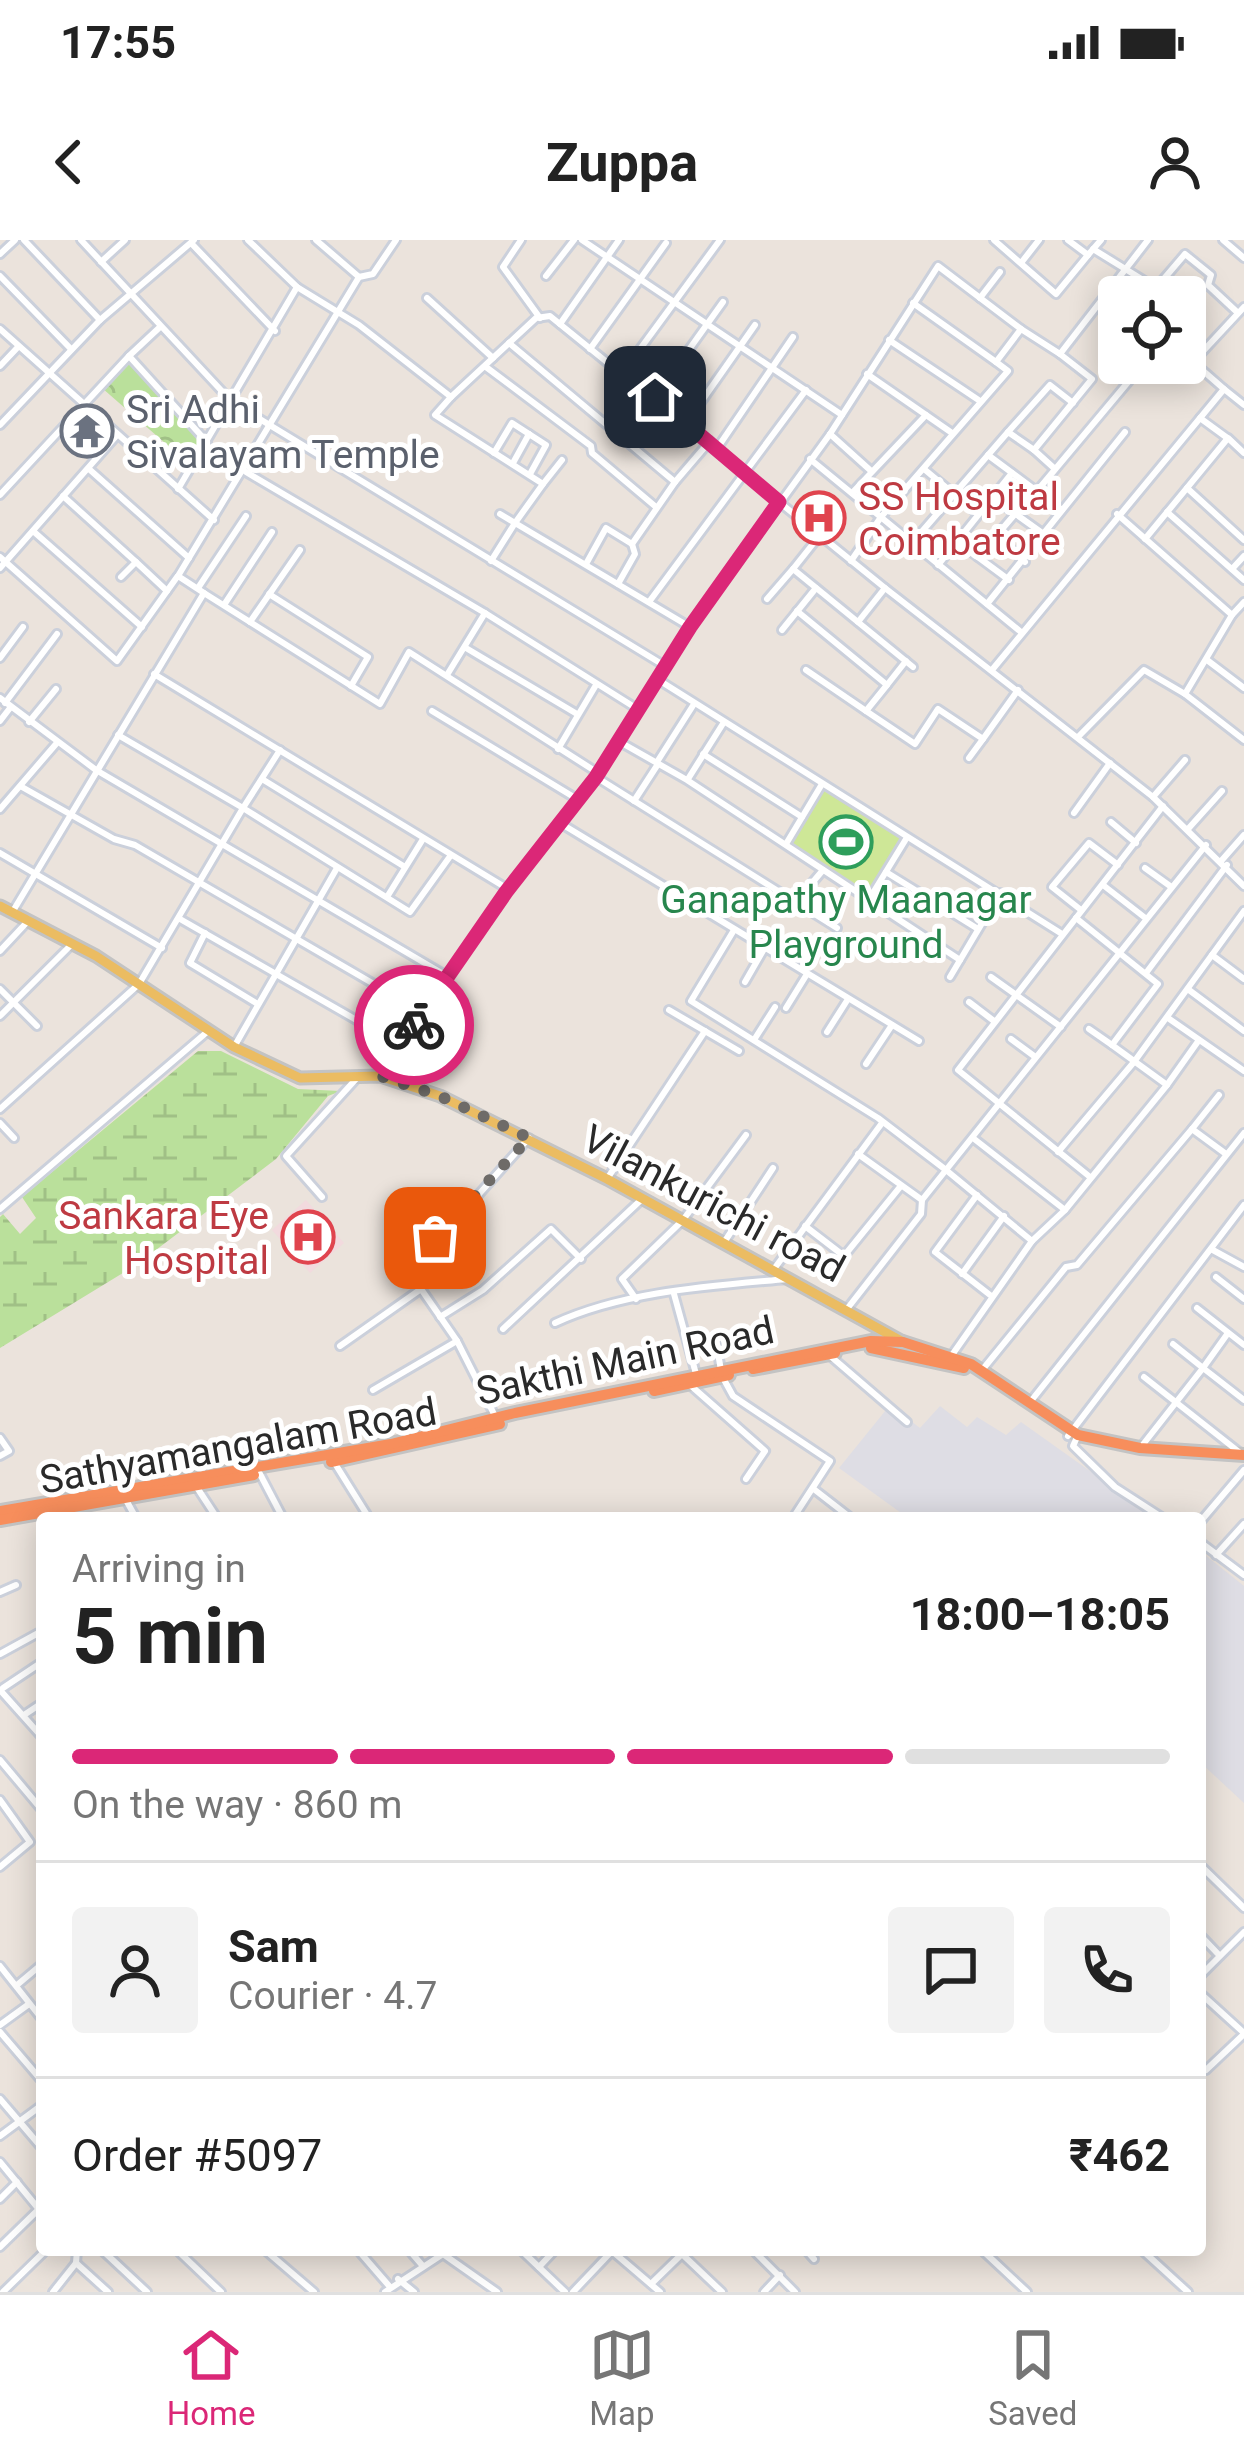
<!DOCTYPE html>
<html lang="en">
<head>
<meta charset="utf-8">
<style>
	:root { --surface:#fff; --page:#f2f2f2; --text:#222; --muted:#767676; --line:#e0e0e0; --accent:#db2777 }
	body { margin:0; font-family:Roboto,sans-serif; background:var(--page); color:var(--text); height:100vh; display:flex; flex-direction:column; font-size:45px; white-space:nowrap }
	* { box-sizing:border-box; margin:0 }
	p { font-size:39px; color:var(--muted) }
	.icon { flex:none; width:66px; height:66px; fill:none; stroke:currentColor; stroke-width:2; stroke-linecap:round; stroke-linejoin:round }
	.map { position:relative; flex:1; overflow:hidden }
	.panel { position:absolute; left:36px; top:1272px; width:1170px; height:744px; display:flex; flex-direction:column; background:var(--surface); border-radius:12px; box-shadow:0 6px 30px #0003 }
	.panel>* { flex:none }
	.buttons { position:absolute; left:1098px; top:36px; display:grid; gap:24px }
	.buttons a { display:grid; place-items:center; width:108px; height:108px; border-radius:12px; background:var(--surface); box-shadow:0 6px 30px #0003; font-size:60px }
	.pin { position:absolute; display:grid; place-items:center; width:102px; height:102px; color:#fff; margin:-51px; border-radius:24px; box-shadow:0 6px 18px #0006 }
	.courier { position:absolute; display:grid; place-items:center; width:120px; height:120px; margin:-60px; border:9px solid #db2777; border-radius:50%; background:#fff; color:#222; box-shadow:0 3px 15px #0007 }
	.summary em { font-style:normal; font-weight:700 }
	.summary div { display:flex; flex-direction:column-reverse }
	.summary { display:flex; align-items:center; justify-content:space-between; height:204px; padding:0 36px }
	h1 { font-size:78px; font-weight:700; line-height:90px }
	.bar { display:grid; grid-template-columns:repeat(4,1fr); gap:18px 12px; align-content:center; height:144px; padding:0 36px }
	.bar i { height:15px; border-radius:9px; background:var(--line) }
	.bar .selected { background:var(--accent) }
	.bar p { grid-column:span 4 }
	.line { display:flex; align-items:center; gap:30px; padding:0 36px; border-top:3px solid var(--line) }
	.line div { flex:1 }
	.round { display:grid; place-items:center; flex:none; width:126px; height:126px; border-radius:12px; background:var(--page) }
	.status { display:flex; justify-content:space-between; align-items:center; height:84px; padding:0 60px; background:var(--surface); direction:ltr }
	.status svg { height:33px; fill:currentColor }
	header { display:flex; justify-content:space-between; align-items:center; height:156px; padding:0 36px; background:var(--surface); font-size:54px; font-weight:700 }
	.tabs { display:flex; justify-content:space-around; align-items:center; height:168px; border-top:3px solid var(--line); background:var(--surface); font-size:33px; color:var(--muted) }
	.tabs a { display:grid; justify-items:center; gap:6px }
	.tabs .selected { color:var(--accent) }
	.map>svg:first-child { display:block }
	.industrial { fill:#dedde4 }
	.medical { fill:#f2dade }
	.forest { fill:url(#forest-crowns) }
	.wetland { fill:url(#wetland-marsh) }
	.pitch { fill:#cee797 }
	.lines { fill:none; stroke-linecap:round; stroke-linejoin:round }
	.minor-casing { stroke:#cbd0db; stroke-width:12 }
	.major-casing { stroke:#c3c3c3; stroke-width:15 }
	.highway-casing { stroke:#c3c3c3; stroke-width:16 }
	.minor { stroke:#fff; stroke-width:6 }
	.major { stroke:#ebbc62; stroke-width:9 }
	.highway { stroke:#f78e5c; stroke-width:10 }
	.done { stroke:#6e6b68; stroke-width:12; stroke-dasharray:0 21.6 }
	.route { stroke:#db2777; stroke-width:15 }
	.labels { text-anchor:middle; stroke-width:10; stroke-linejoin:round; paint-order:stroke }
	.worship-label { font-size:39px; fill:#5b616d; stroke:#fff; text-anchor:start }
	.health-label { font-size:39px; fill:#be3a42; stroke:#fff; text-anchor:start }
	.leisure-label { font-size:39px; fill:#27864d; stroke:#fff }
	.street-label { font-size:39px; fill:#2a2a2a; stroke:#fff }
</style>
</head>
<body>
<div class="status"><b>17:55</b><svg viewBox="0 0 49 12"><path d="M0 12V9h3v3zM5 12V6h3v6zM10 12V3h3v9zM15 12V0h3v12zM26 1h20v11H26zM47 4h2v5h-2z"/></svg></div>
<header><svg class="icon" aria-label="back" viewBox="0 0 24 24"><path d="M15 5l-7 7 7 7"/></svg>Zuppa<svg class="icon" aria-label="person" viewBox="0 0 24 24"><circle cx="12" cy="8" r="4"/><path d="M4 21q1-7 8-7t8 7"/></svg></header>
<div class="map">
<svg width="1244" height="2052" viewBox="0 0 1244 2052">
	<defs>
		<pattern id="forest-crowns" width="20" height="18" patternUnits="userSpaceOnUse" patternTransform="scale(3)"><rect width="20" height="18" fill="#bae09b"/><path d="M2 6a3 3 0 1 1 6 0M12 15a3 3 0 1 1 6 0" fill="none" stroke="#a0c086"/></pattern>
		<pattern id="wetland-marsh" width="20" height="14" patternUnits="userSpaceOnUse" patternTransform="scale(3)"><rect width="20" height="14" fill="#bae09b"/><path d="M1 5h8M5 5V1M11 12h8M15 12V8" fill="none" stroke="#a0c086"/></pattern>
	</defs>
	<rect width="100%" height="100%" fill="#ebe3dc"/>
	<g class="industrial">
		<polygon points="890,1165 920,1188 940,1166 967,1187 977,1177 1006,1195 1021,1182 1156,1278 908,1278 839,1228"/>
		<polygon points="1200,1311 1244,1346 1244,1563 1200,1522"/>
	</g>
	<polygon class="medical" points="306,960 344,1003 310,1033 272,990"/>
	<polygon class="forest" points="129,120 204,201 189,224 102,148"/>
	<polygon class="wetland" points="198,811 221,811 298,849 341,851 328,856 276,919 136,1025 0,1108 0,977 3,974 20,994 36,978 22,957"/>
	<polygon class="pitch" points="822,544 906,599 868,661 786,604"/>
	<g class="lines">
		<g class="minor-casing">
			<g id="minor">
				<polyline points="24,0 100,80"/>
				<polyline points="81,0 232,162 665,426"/>
				<polyline points="248,0 297,47 359,85 451,157 536,78 550,76 885,348 1153,557 1244,646"/>
				<polyline points="316,0 359,37"/>
				<polyline points="521,0 503,27 540,78"/>
				<polyline points="582,0 842,175"/>
				<polyline points="994,0 1056,54 1088,15"/>
				<polyline points="1068,0 1088,15 1101,0"/>
				<polyline points="1223,0 1244,18"/>
				<polyline points="191,3 275,91"/>
				<polyline points="1093,9 1156,48 1185,14 1211,35 1208,45 1238,73"/>
				<polyline points="0,14 15,0"/>
				<polyline points="101,22 125,0"/>
				<polyline points="1021,23 1039,0"/>
				<polyline points="0,36 70,108"/>
				<polyline points="546,36 574,0"/>
				<polyline points="427,58 493,118"/>
				<polyline points="980,58 1000,32"/>
				<polyline points="913,63 996,122"/>
				<polyline points="560,84 619,0"/>
				<polyline points="160,87 129,116 207,202"/>
				<polyline points="0,89 214,280"/>
				<polyline points="889,100 980,161"/>
				<polyline points="509,103 675,242 632,304"/>
				<polyline points="590,109 666,3"/>
				<polyline points="1185,115 1224,149"/>
				<polyline points="1193,122 1244,67"/>
				<polyline points="0,126 18,107"/>
				<polyline points="486,127 591,206 592,213 656,267"/>
				<polyline points="867,134 952,193"/>
				<polyline points="621,135 720,0"/>
				<polyline points="451,157 435,175 543,244 515,283 500,274"/>
				<polyline points="655,157 723,62"/>
				<polyline points="1200,178 1226,197"/>
				<polyline points="687,182 755,85"/>
				<polyline points="0,185 100,80 194,0"/>
				<polyline points="1008,192 1050,145 1073,163"/>
				<polyline points="830,194 870,230"/>
				<polyline points="718,207 793,97"/>
				<polyline points="1034,210 1055,229"/>
				<polyline points="494,213 512,183 529,194"/>
				<polyline points="988,215 1062,270"/>
				<polyline points="810,219 1021,392"/>
				<polyline points="513,223 529,194 546,205 530,234"/>
				<polyline points="89,229 189,318"/>
				<polyline points="924,229 978,274"/>
				<polyline points="246,232 485,373"/>
				<polyline points="675,242 710,201"/>
				<polyline points="543,244 562,220"/>
				<polyline points="1187,248 1244,300"/>
				<polyline points="178,249 297,47"/>
				<polyline points="1037,251 1129,141"/>
				<polyline points="852,253 926,175"/>
				<polyline points="0,255 129,116"/>
				<polyline points="63,256 136,322"/>
				<polyline points="992,257 1045,295"/>
				<polyline points="1167,272 1244,340"/>
				<polyline points="1117,274 1232,375 1244,362"/>
				<polyline points="33,291 142,387"/>
				<polyline points="820,295 793,329 913,427"/>
				<polyline points="997,296 1025,322"/>
				<polyline points="1145,299 1228,198 1244,213"/>
				<polyline points="955,300 1009,340"/>
				<polyline points="912,303 1008,192 1034,210 1092,139 1060,114"/>
				<polyline points="0,317 117,421 177,337"/>
				<polyline points="978,317 1015,274"/>
				<polyline points="491,321 515,283 690,387"/>
				<polyline points="851,321 881,277 1008,131 996,122 1021,89 1060,114 1148,0"/>
				<polyline points="586,324 606,288 632,304 635,314 618,344"/>
				<polyline points="938,325 1012,233"/>
				<polyline points="0,328 117,195"/>
				<polyline points="1232,329 1244,316"/>
				<polyline points="121,337 136,322 167,351"/>
				<polyline points="198,348 246,276"/>
				<polyline points="204,353 380,464 409,412 598,533"/>
				<polyline points="269,354 368,417 351,446"/>
				<polyline points="767,359 793,329"/>
				<polyline points="649,362 806,150"/>
				<polyline points="987,364 1125,192"/>
				<polyline points="224,365 272,292"/>
				<polyline points="797,371 887,445 866,471 915,504 938,469 983,499 1018,450"/>
				<polyline points="1232,375 1185,454 1244,500"/>
				<polyline points="250,382 300,310"/>
				<polyline points="858,382 885,348"/>
				<polyline points="782,390 816,348"/>
				<polyline points="466,408 577,474"/>
				<polyline points="0,418 23,387"/>
				<polyline points="1207,420 1244,448"/>
				<polyline points="806,430 866,471"/>
				<polyline points="992,430 1224,149 1244,165"/>
				<polyline points="154,434 508,649"/>
				<polyline points="447,435 485,373 639,470"/>
				<polyline points="657,439 1062,694"/>
				<polyline points="887,445 906,421"/>
				<polyline points="0,458 96,530 445,735"/>
				<polyline points="5,463 57,394"/>
				<polyline points="432,471 577,559"/>
				<polyline points="0,481 10,468"/>
				<polyline points="29,482 56,449"/>
				<polyline points="1078,497 1144,430 1185,454"/>
				<polyline points="620,502 687,540 960,720"/>
				<polyline points="558,509 596,445"/>
				<polyline points="280,510 243,568 410,672 451,615"/>
				<polyline points="703,514 802,577"/>
				<polyline points="969,518 983,499"/>
				<polyline points="657,522 694,464"/>
				<polyline points="596,537 837,688"/>
				<polyline points="262,539 405,627"/>
				<polyline points="688,539 724,482"/>
				<polyline points="22,547 114,599 135,605 422,772"/>
				<polyline points="1153,557 1185,520"/>
				<polyline points="634,561 658,524"/>
				<polyline points="0,569 56,504"/>
				<polyline points="1074,573 1110,523"/>
				<polyline points="1111,582 1136,603"/>
				<polyline points="560,583 919,801"/>
				<polyline points="1188,589 1222,551"/>
				<polyline points="786,604 822,544"/>
				<polyline points="0,613 162,708"/>
				<polyline points="1222,620 1244,595"/>
				<polyline points="1145,628 1170,646"/>
				<polyline points="886,632 978,689"/>
				<polyline points="1103,645 1144,677"/>
				<polyline points="387,657 423,599"/>
				<polyline points="868,661 906,599"/>
				<polyline points="795,663 823,630"/>
				<polyline points="1081,670 1052,647 1089,603 1118,625"/>
				<polyline points="13,671 204,353 178,336 359,37 373,34 396,0"/>
				<polyline points="180,679 400,805"/>
				<polyline points="734,690 691,761 878,878 946,930 922,960 858,914"/>
				<polyline points="205,693 190,723 256,763"/>
				<polyline points="0,711 29,680"/>
				<polyline points="1212,715 1244,739"/>
				<polyline points="1146,733 1227,625"/>
				<polyline points="950,737 1000,653"/>
				<polyline points="991,737 1061,787"/>
				<polyline points="745,742 764,709"/>
				<polyline points="0,749 37,786"/>
				<polyline points="1189,750 1244,791"/>
				<polyline points="969,762 994,781"/>
				<polyline points="786,768 807,734"/>
				<polyline points="669,770 739,811"/>
				<polyline points="0,776 71,705"/>
				<polyline points="1168,778 1244,831"/>
				<polyline points="1089,789 1112,805"/>
				<polyline points="827,792 848,759"/>
				<polyline points="1011,799 1034,816"/>
				<polyline points="754,800 775,767"/>
				<polyline points="234,807 337,628"/>
				<polyline points="866,824 892,785"/>
				<polyline points="380,836 506,652 596,537 690,387 830,194 938,26 1021,89"/>
				<polyline points="1167,845 1199,800"/>
				<polyline points="1219,855 1192,889 1226,914"/>
				<polyline points="0,869 139,744 243,568 118,495"/>
				<polyline points="0,883 14,898"/>
				<polyline points="973,898 1065,970"/>
				<polyline points="1058,912 1134,822 1244,671"/>
				<polyline points="1090,937 958,830 1163,566"/>
				<polyline points="607,939 705,791"/>
				<polyline points="977,955 935,1012 990,1055"/>
				<polyline points="322,957 286,916 356,839"/>
				<polyline points="0,969 207,792"/>
				<polyline points="805,986 844,1016 900,947"/>
				<polyline points="1032,1001 1065,970 1167,845 1112,805 1158,744 1076,678"/>
				<polyline points="723,1004 773,928"/>
				<polyline points="1211,1009 1244,1027"/>
				<polyline points="407,1023 463,972 529,898"/>
				<polyline points="774,1029 882,883"/>
				<polyline points="962,1034 1004,976"/>
				<polyline points="1216,1037 1244,1059"/>
				<polyline points="674,1054 696,1134"/>
				<polyline points="636,1059 622,1039 683,980 746,895"/>
				<polyline points="1197,1068 1244,1105"/>
				<polyline points="847,1069 921,974 922,960"/>
				<polyline points="440,1077 483,1050 551,989 581,1019"/>
				<path d="M555,1083C624,1051 712,1046 787,1039"/>
				<polyline points="503,1089 642,959"/>
				<polyline points="715,1096 722,1136 733,1156 830,1221 793,1278"/>
				<polyline points="1173,1104 1203,1128 1228,1093"/>
				<polyline points="340,1106 421,1049 457,1101 496,1178"/>
				<polyline points="828,1114 907,1182"/>
				<polyline points="952,1115 1032,1001 946,930 1206,605"/>
				<polyline points="983,1129 1066,1027 1077,1025 1192,889"/>
				<polyline points="1144,1137 1239,1212"/>
				<polyline points="689,1144 765,1211 746,1239"/>
				<polyline points="373,1150 457,1101"/>
				<polyline points="1031,1161 1244,893"/>
				<polyline points="1078,1195 1073,1206 1115,1247 1163,1278"/>
				<polyline points="1068,1196 1244,965"/>
				<polyline points="0,1198 9,1211 0,1216"/>
				<polyline points="1141,1207 1203,1128 1244,1160"/>
				<polyline points="334,1222 369,1278"/>
				<polyline points="260,1234 283,1278"/>
				<polyline points="196,1246 217,1278"/>
				<polyline points="815,1250 851,1278"/>
				<polyline points="126,1260 136,1278"/>
				<polyline points="299,1278 308,1278"/>
				<polyline points="1200,1282 1244,1230"/>
				<polyline points="1200,1302 1244,1335"/>
				<polyline points="1216,1315 1244,1284"/>
				<polyline points="0,1352 16,1345"/>
				<polyline points="0,1414 42,1391"/>
				<polyline points="3,1448 42,1422"/>
				<polyline points="0,1450 42,1497"/>
				<polyline points="24,1475 42,1463"/>
				<polyline points="0,1520 42,1570"/>
				<polyline points="0,1560 30,1602 0,1627"/>
				<polyline points="1200,1625 1244,1668"/>
				<polyline points="1200,1695 1219,1715"/>
				<polyline points="0,1726 42,1779"/>
				<polyline points="1200,1736 1244,1692"/>
				<polyline points="17,1745 42,1724"/>
				<polyline points="1200,1753 1244,1793"/>
				<polyline points="0,1785 29,1764"/>
				<polyline points="0,1792 42,1841"/>
				<polyline points="1206,1830 1244,1794"/>
				<polyline points="0,1859 42,1908"/>
				<polyline points="0,1896 42,1865"/>
				<polyline points="0,1922 42,1973"/>
				<polyline points="0,1959 17,1942"/>
				<polyline points="0,2007 39,1969"/>
				<polyline points="102,2010 147,2052"/>
				<polyline points="177,2010 221,2052"/>
				<polyline points="265,2010 314,2052"/>
				<polyline points="358,2010 390,2047"/>
				<polyline points="409,2010 422,2025"/>
				<polyline points="521,2010 565,2052"/>
				<polyline points="753,2010 795,2052"/>
				<polyline points="806,2010 814,2019"/>
				<polyline points="982,2010 1027,2052"/>
				<polyline points="1142,2010 1188,2052"/>
				<polyline points="612,2011 660,2052"/>
				<polyline points="682,2014 722,2052"/>
				<polyline points="76,2023 108,2052"/>
				<polyline points="539,2027 555,2010"/>
				<polyline points="398,2039 414,2052"/>
				<polyline points="651,2044 686,2010"/>
				<polyline points="3,2052 46,2010"/>
				<polyline points="53,2052 76,2023 77,2010"/>
				<polyline points="385,2052 443,2014 497,2052"/>
				<polyline points="573,2052 612,2011"/>
				<polyline points="764,2052 780,2035"/>
			</g>
		</g>
		<g class="major-casing">
			<polyline id="major" points="0,666 96,716 234,807 300,838 380,836 440,856 607,939 903,1102"/>
		</g>
		<g class="highway-casing">
			<g id="highway">
				<polyline points="871,1108 964,1128"/>
				<polyline points="753,1129 835,1113"/>
				<polyline points="654,1151 729,1135"/>
				<polyline points="331,1222 500,1184"/>
				<polyline points="0,1271 391,1204 515,1173 871,1101 903,1102 971,1124 1078,1195 1140,1208 1244,1215"/>
				<polyline points="0,1280 254,1235"/>
			</g>
		</g>
		<use href="#minor" class="minor"/>
		<use href="#major" class="major"/>
		<use href="#highway" class="highway"/>
	</g>
	<g class="lines">
		<polyline class="done" points="414,785 380,836 440,856 529,898 435,998"/>
		<polyline class="route" points="414,785 506,652 596,537 690,387 779,262 655,157"/>
	</g>
	<defs>
		<g id="temple-ring" transform="scale(2.7)"><circle r="9.5" fill="#fff" stroke="#6b7280" stroke-width="1.5"/><path d="M0-6L5-2H3V0L6.5 2.5H4V6H1.5V3h-3V6H-4V2.5H-6.5L-3 0V-2H-5Z" fill="#6b7280"/></g>
		<g id="hospital-ring" transform="scale(2.7)"><circle r="9.5" fill="#fff" stroke="#e0444e" stroke-width="1.5"/><path d="M-5-5h3v3.5h4V-5h3V5h-3V1.5h-4V5h-3Z" fill="#e0444e"/></g>
		<g id="stadium-ring" transform="scale(2.7)"><circle r="9.5" fill="#fff" stroke="#2e9e5b" stroke-width="1.5"/><path d="M0-5a6.5 5 0 1 0 0 10a6.5 5 0 1 0 0-10ZM-3.5-1.8h7v3.6h-7Z" fill="#2e9e5b"/></g>
	</defs>
	<g fill-rule="evenodd">
		<use href="#temple-ring" x="87" y="191"/>
		<use href="#hospital-ring" x="819" y="278"/>
		<use href="#stadium-ring" x="846" y="602"/>
		<use href="#hospital-ring" x="308" y="997"/>
	</g>
	<g class="labels">
		<g class="worship-label">
			<text x="126" y="183">Sri Adhi<tspan x="126" dy="45">Sivalayam Temple</tspan></text>
		</g>
		<g class="health-label">
			<text x="858" y="270">SS Hospital<tspan x="858" dy="45">Coimbatore</tspan></text>
			<text x="269" y="989" text-anchor="end">Sankara Eye<tspan x="269" dy="45">Hospital</tspan></text>
		</g>
		<g class="leisure-label">
			<text x="846" y="673">Ganapathy Maanagar<tspan x="846" dy="45">Playground</tspan></text>
		</g>
		<g class="street-label">
			<text transform="translate(714 963) rotate(28)" y="14">Vilankurichi road</text>
			<text transform="translate(625 1120) rotate(-12)" y="14">Sakthi Main Road</text>
			<text transform="translate(238 1205) rotate(-10)" y="14">Sathyamangalam Road</text>
		</g>
	</g>
</svg>
<div class="buttons">
<a><svg class="icon" aria-label="locate" viewBox="0 0 24 24"><circle cx="12" cy="12" r="6"/><path d="M12 2v4M12 18v4M2 12h4M18 12h4"/></svg></a>
</div>
<div class="pin" style="left:435px;top:998px;background:#ea580c"><svg class="icon" aria-label="bag" viewBox="0 0 24 24"><path d="M5 8h14l-1 12H6zM9 8a3 3 0 0 1 6 0"/></svg></div>
<div class="pin" style="left:655px;top:157px;background:#1f2937"><svg class="icon" aria-label="home" viewBox="0 0 24 24"><path d="M3 11l9-7 9 7M6 9v11h12V9"/></svg></div>
<div class="courier" style="left:414px;top:785px"><svg class="icon" aria-label="bike" viewBox="0 0 24 24"><circle cx="6" cy="16" r="4"/><circle cx="18" cy="16" r="4"/><path d="M6 16l4-8h5l3 8M10 8l3 8H6M13 5h3"/></svg></div>
<section class="panel">
<div class="summary"><div><h1>5 min</h1><p>Arriving in</p></div><em>18:00–18:05</em></div>
<div class="bar"><i class="selected"></i><i class="selected"></i><i class="selected"></i><i></i><p>On the way · 860 m</p></div>
<div class="line" style="height:216px"><a class="round"><svg class="icon" aria-label="person" viewBox="0 0 24 24"><circle cx="12" cy="8" r="4"/><path d="M4 21q1-7 8-7t8 7"/></svg></a><div><b>Sam</b><p>Courier · 4.7</p></div><a class="round"><svg class="icon" aria-label="chat" viewBox="0 0 24 24"><path d="M4 5h16v11H9l-5 4z"/></svg></a><a class="round"><svg class="icon" aria-label="phone" viewBox="0 0 24 24"><path d="M5 4h4l2 5-3 2q2 4 5 5l2-3 5 2v4C11 20 4 13 5 4z"/></svg></a></div>
<div class="line" style="height:156px"><div>Order #5097</div><b>₹462</b></div>
</section>
</div>
<nav class="tabs">
<a class="selected"><svg class="icon" aria-label="home" viewBox="0 0 24 24"><path d="M3 11l9-7 9 7M6 9v11h12V9"/></svg>Home</a>
<a><svg class="icon" aria-label="map" viewBox="0 0 24 24"><path d="M3 6l6-2 6 2 6-2v14l-6 2-6-2-6 2zM9 4v14M15 6v14"/></svg>Map</a>
<a><svg class="icon" aria-label="saved" viewBox="0 0 24 24"><path d="M7 4h10v16l-5-4-5 4z"/></svg>Saved</a>
</nav>
</body>
</html>
